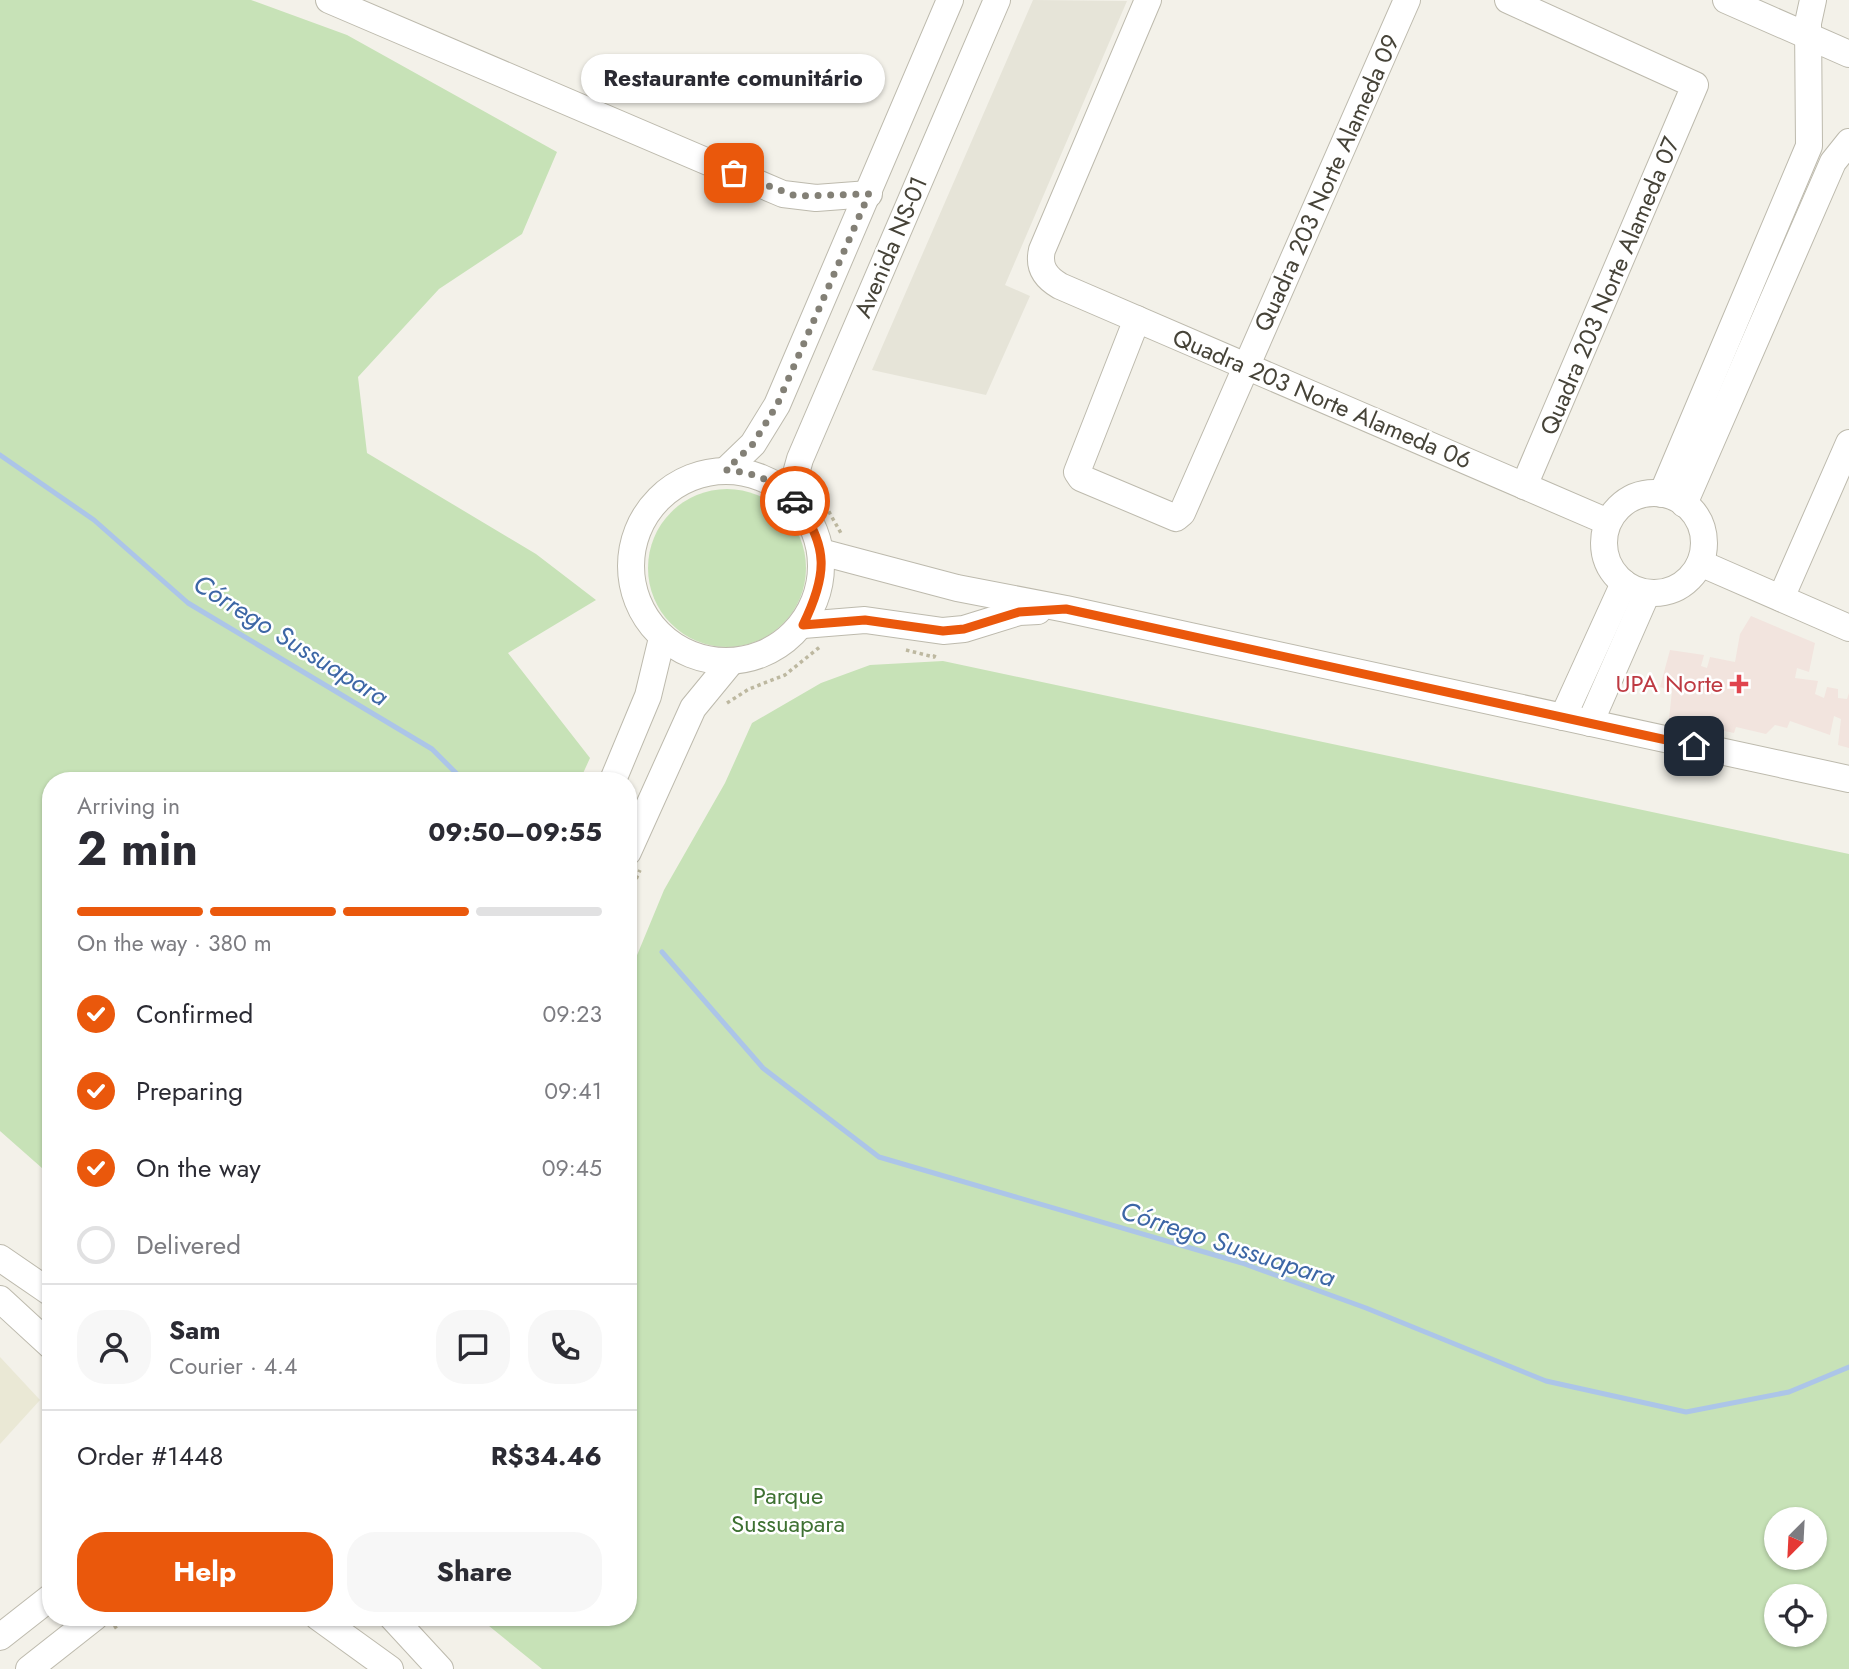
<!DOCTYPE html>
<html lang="en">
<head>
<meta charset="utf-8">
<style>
	:root { --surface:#fff; --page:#f7f7f7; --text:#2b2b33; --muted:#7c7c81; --line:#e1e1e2; --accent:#ea580c }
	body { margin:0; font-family:Jost,sans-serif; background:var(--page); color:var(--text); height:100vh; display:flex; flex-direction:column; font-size:26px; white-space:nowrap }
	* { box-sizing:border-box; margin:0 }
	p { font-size:23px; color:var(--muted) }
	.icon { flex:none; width:38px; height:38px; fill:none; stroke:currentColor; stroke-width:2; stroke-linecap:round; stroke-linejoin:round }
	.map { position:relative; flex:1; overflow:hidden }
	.details { position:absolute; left:42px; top:772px; width:595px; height:854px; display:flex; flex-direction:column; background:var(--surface); border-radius:28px; box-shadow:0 2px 5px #0004 }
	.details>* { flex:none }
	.needle { width:46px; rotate:204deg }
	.tools { position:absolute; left:1764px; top:1507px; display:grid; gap:14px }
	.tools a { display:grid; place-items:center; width:63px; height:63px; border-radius:50%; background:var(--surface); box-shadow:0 2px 5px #0004; font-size:35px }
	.pin { position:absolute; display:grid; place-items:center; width:60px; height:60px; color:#fff; margin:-30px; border-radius:14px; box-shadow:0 4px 10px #0006 }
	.courier { position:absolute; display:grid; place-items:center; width:70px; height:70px; margin:-35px; border:5px solid #ea580c; border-radius:50%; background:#fff; color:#222; box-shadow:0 2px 9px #0007 }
	.bubble { position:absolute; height:49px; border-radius:24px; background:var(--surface); box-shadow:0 2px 5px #0004; font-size:23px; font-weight:700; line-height:49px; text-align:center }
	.head em { font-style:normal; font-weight:700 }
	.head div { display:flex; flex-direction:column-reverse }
	.head { display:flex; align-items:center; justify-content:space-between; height:119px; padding:0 35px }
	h1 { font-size:46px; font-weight:700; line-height:52px }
	.bar { display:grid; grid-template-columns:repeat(4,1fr); gap:10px 7px; align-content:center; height:84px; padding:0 35px }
	.bar i { height:9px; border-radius:5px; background:var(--line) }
	.bar .on { background:var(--accent) }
	.bar p { grid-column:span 4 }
	.line { display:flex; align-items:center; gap:18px; padding:0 35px; border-top:2px solid var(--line) }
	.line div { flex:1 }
	.round { display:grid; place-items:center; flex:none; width:74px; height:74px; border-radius:28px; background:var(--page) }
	ol { padding:0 35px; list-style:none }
	li { display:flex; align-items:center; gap:21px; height:77px }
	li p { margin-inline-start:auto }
	li .icon { padding:7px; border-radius:50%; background:var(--accent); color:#fff; stroke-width:4 }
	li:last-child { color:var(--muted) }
	li i { width:38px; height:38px; border:4px solid var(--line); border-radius:50% }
	.primary-button { display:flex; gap:14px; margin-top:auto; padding:14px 35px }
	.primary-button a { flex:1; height:80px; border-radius:28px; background:var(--accent); color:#fff; font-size:28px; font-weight:700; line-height:80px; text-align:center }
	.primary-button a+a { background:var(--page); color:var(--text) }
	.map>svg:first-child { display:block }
	.residential { fill:#e6e4d8 }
	.education { fill:#eae8d5 }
	.medical { fill:#f2e4de }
	.green { fill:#c7e2b7; fill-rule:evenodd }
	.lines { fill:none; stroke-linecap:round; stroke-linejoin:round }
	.stream { stroke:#acc5e8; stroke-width:5 }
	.minor-casing { stroke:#bdbaad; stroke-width:28 }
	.path { stroke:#bdb8a0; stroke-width:3.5; stroke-dasharray:3.5 3.5; stroke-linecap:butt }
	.minor { stroke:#fff; stroke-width:26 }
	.done { stroke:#838076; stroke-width:7; stroke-dasharray:0 12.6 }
	.route { stroke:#ea580c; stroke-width:9 }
	.health-dot { fill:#e0444e; stroke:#fff; stroke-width:2.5 }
	.labels { text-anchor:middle; stroke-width:5; stroke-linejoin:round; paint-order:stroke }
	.street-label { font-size:24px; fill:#464338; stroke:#fff }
	.health-label { font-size:24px; fill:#be3a42; stroke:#fff; text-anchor:end }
	.park-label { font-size:24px; fill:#3e7132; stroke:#fff }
	.water-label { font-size:26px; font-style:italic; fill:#3d67a6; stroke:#fff }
</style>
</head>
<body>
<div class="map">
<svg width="1849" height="1669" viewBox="0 0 1849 1669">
	<rect width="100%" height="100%" fill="#f3f1e9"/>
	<polygon class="residential" points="1033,0 1127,1 1005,285 1030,296 986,395 872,370"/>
	<polygon class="education" points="0,1357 40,1400 0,1444"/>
	<polygon class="medical" points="1751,616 1815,643 1809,672 1797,668 1795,678 1818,681 1815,694 1824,698 1827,687 1838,689 1838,698 1847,699 1849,693 1849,748 1838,745 1841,719 1834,716 1830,735 1790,721 1787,728 1775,725 1766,734 1736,727 1734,733 1669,719 1672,691 1660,687 1670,650 1704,655 1701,666 1707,668 1710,657 1735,662 1740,634"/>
	<g class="green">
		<polygon points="0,0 251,0 347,35 557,152 522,234 439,289 358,377 367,453 536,554 596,600 508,653 590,758 580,780 51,780 51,1176 0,1131"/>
		<circle cx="727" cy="568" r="79"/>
		<path d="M943,661L1849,854V1669H542L478,1617H628V977L664,890L725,783L752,723L821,683L870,665ZM1776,1519H1815V1558H1776ZM1815,1596V1634H1776V1596Z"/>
	</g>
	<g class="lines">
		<g class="stream">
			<polyline points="0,455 94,520 188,603 432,749 463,780"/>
			<polyline points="662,952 763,1068 879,1157 1242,1263 1366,1308 1546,1381 1686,1412 1789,1392 1849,1367"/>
		</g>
		<g class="minor-casing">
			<g id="minor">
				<polyline points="329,0 783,194 816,198 869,194"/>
				<path d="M1148,0L1042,250C1038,267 1046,278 1060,286L1608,522"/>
				<polyline points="1508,0 1695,85 1524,486"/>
				<polyline points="1726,0 1849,54"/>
				<polyline points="1137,319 1077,472 1081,478 1176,518 1182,513 1407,0"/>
				<polyline points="726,470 753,444 777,405 950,0"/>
				<circle cx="726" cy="566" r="95"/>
				<circle cx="1654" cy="543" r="50"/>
				<polyline points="1662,494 1809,146 1808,23 1813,0"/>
				<polyline points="790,495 800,459 997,0"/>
				<polyline points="1684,504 1833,162 1849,142"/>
				<polyline points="821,552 957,588 1066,609 1849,779"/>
				<polyline points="1700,563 1849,628"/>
				<polyline points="1781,598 1849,443"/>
				<polyline points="803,625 865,620 943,631 964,629 1019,612 1038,611"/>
				<polyline points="1563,717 1624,583"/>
				<polyline points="1590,723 1647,593"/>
				<polyline points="613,780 648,696 662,638"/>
				<polyline points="628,852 693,708 730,663"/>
				<polyline points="0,1258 51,1293"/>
				<polyline points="0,1299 51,1346"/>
				<polyline points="318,1617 390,1669"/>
				<polyline points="392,1617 440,1669"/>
				<polyline points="0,1637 51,1597"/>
				<polyline points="29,1669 95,1617"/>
			</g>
		</g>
		<g class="path">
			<polyline points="815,487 842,535"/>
			<polyline points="906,650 934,657 936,652"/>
			<polyline points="727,703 749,689 785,675 821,646"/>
			<polyline points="628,898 640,870"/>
			<polyline points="187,1617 199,1622 222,1617"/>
			<polyline points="275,1617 298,1623"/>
			<polyline points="114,1628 130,1617"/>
		</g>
		<use href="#minor" class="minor"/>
	</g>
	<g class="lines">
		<path class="done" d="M734,173L796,196L869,194L777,405L753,444L726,470C751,472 779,481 795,501"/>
		<path class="route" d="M795,501C830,546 827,576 803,625L865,620L943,631L964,629L1019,612L1066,609L1694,746"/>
	</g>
	<path class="health-dot" d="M1735.5 673.5h7v7h7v7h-7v7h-7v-7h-7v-7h7z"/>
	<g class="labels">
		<g class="street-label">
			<text transform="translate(1327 183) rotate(-66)" y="8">Quadra 203 Norte Alameda 09</text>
			<text transform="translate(891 247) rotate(-67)" y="8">Avenida NS-01</text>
			<text transform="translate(1610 286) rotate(-67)" y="8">Quadra 203 Norte Alameda 07</text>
			<text transform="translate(1322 399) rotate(23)" y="8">Quadra 203 Norte Alameda 06</text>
		</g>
		<g class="health-label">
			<text x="1723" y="692">UPA Norte</text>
		</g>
		<g class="park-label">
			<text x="788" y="1504">Parque<tspan x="788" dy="28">Sussuapara</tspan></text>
		</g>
		<g class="water-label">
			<text transform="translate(291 640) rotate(32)" y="9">Córrego Sussuapara</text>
			<text transform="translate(1228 1244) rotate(18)" y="9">Córrego Sussuapara</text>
		</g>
	</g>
</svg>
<div class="tools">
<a><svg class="needle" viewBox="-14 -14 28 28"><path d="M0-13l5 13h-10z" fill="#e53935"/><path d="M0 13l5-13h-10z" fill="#7c7c81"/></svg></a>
<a><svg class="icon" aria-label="locate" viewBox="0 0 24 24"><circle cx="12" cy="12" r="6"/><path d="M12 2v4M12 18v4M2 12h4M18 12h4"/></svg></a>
</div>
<div class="pin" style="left:734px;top:173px;background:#ea580c"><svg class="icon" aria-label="bag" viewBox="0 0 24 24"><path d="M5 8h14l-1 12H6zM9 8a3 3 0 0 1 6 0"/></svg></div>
<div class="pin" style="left:1694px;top:746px;background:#1f2937"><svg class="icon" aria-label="home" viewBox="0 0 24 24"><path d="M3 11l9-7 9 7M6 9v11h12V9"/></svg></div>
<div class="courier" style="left:795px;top:501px"><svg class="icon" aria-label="car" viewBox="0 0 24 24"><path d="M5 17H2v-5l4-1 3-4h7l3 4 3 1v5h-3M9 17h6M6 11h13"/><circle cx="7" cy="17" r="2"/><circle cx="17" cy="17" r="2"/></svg></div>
<div class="bubble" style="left:581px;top:54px;width:304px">Restaurante comunitário</div>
<section class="details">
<div class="head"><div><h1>2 min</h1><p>Arriving in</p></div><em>09:50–09:55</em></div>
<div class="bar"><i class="on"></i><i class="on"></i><i class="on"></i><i></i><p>On the way · 380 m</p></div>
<ol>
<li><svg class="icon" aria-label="check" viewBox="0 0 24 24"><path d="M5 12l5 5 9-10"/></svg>Confirmed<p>09:23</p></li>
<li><svg class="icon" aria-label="check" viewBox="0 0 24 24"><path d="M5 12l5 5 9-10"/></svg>Preparing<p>09:41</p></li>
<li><svg class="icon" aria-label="check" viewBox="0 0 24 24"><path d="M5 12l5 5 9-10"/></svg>On the way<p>09:45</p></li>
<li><i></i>Delivered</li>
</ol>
<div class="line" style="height:126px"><a class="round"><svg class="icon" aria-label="person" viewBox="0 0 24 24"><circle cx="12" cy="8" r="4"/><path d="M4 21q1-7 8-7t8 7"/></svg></a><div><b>Sam</b><p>Courier · 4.4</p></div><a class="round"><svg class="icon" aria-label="chat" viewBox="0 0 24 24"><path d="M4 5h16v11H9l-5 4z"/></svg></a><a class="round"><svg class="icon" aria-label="phone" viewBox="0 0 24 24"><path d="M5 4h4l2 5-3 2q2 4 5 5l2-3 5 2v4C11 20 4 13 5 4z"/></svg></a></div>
<div class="line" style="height:91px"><div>Order #1448</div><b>R$34.46</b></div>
<div class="primary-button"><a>Help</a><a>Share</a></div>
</section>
</div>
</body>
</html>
